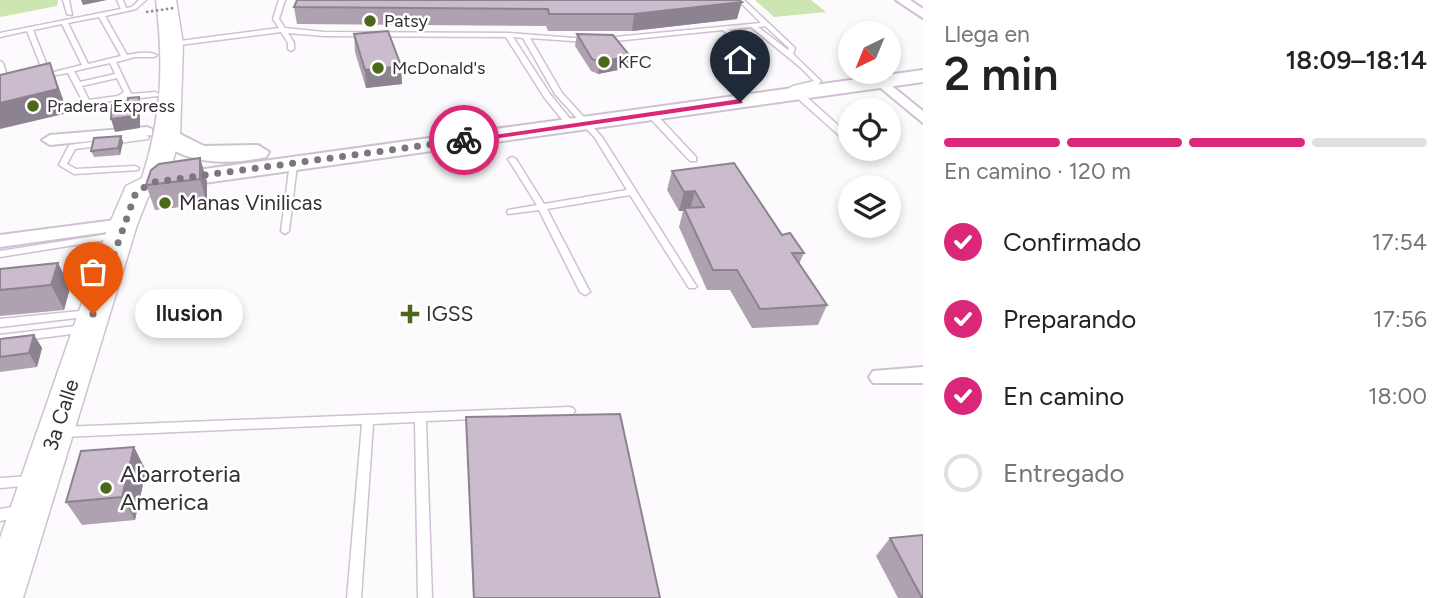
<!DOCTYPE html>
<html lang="es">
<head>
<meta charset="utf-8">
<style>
	:root { --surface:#fff; --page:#f6f6f6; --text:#222; --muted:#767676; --line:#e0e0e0; --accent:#db2777 }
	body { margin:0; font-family:Figtree,sans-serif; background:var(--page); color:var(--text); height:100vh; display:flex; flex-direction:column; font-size:26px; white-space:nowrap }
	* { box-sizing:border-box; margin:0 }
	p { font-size:23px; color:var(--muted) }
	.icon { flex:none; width:38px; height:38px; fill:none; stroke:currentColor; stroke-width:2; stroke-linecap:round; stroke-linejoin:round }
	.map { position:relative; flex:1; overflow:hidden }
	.panel { display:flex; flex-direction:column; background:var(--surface); width:525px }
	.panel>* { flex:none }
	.needle { width:46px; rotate:223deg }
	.controls { position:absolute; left:838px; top:21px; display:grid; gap:14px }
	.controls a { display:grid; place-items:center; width:63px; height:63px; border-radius:50%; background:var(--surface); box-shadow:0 4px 10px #0003; font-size:35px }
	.pin { position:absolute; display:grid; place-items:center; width:60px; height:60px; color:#fff; margin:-72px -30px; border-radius:50% 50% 50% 0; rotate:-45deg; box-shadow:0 0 7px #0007 }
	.pin .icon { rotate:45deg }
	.courier { position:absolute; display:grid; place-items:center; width:70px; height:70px; margin:-35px; border:5px solid #db2777; border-radius:50%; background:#fff; color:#222; box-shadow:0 2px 9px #0007 }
	.bubble { position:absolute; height:49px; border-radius:24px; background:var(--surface); box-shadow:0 4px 10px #0003; font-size:23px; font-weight:600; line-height:49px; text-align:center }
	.head em { font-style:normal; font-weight:600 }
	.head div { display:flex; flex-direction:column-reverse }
	.head { display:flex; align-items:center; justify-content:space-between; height:119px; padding:0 21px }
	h1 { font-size:46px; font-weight:600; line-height:52px }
	.bar { display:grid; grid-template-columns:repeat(4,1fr); gap:10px 7px; align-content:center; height:84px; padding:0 21px }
	.bar i { height:9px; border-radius:5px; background:var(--line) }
	.bar .current { background:var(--accent) }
	.bar p { grid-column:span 4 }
	ol { padding:0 21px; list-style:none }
	li { display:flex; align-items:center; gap:21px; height:77px }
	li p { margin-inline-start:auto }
	li .icon { padding:7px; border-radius:50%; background:var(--accent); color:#fff; stroke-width:4 }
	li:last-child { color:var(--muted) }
	li i { width:38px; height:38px; border:4px solid var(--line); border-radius:50% }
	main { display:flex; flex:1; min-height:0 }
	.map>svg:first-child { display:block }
	.green { fill:#cde5b0 }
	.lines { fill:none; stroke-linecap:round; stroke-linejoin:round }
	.service-casing { stroke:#cfc1d2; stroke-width:3 }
	.minor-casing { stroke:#cfc1d2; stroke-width:4 }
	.secondary-casing { stroke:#cfc1d2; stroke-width:4 }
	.primary-casing { stroke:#cfc1d2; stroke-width:3 }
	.service { fill:#fff; fill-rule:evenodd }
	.minor { fill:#fff; fill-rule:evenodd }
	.secondary { fill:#fff; fill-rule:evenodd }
	.primary { fill:#fff; fill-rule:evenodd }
	.path-bridge { stroke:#918d92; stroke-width:2.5; stroke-dasharray:2.5 2.5; stroke-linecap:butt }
	.wall { fill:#aea1b0 }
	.shaded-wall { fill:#8d8390 }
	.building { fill:#cabbcd; stroke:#8d8390; stroke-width:2 }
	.route { fill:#db2777 }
	.done { stroke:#7b777c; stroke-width:7; stroke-dasharray:0 12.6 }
	.poi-dot { fill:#4c681b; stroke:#fff; stroke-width:2.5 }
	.labels { text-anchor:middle; stroke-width:5; stroke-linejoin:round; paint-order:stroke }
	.far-poi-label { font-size:18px; fill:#353036; stroke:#fff; text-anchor:start }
	.poi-label { font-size:21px; fill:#353036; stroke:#fff; text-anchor:start }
	.street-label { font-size:21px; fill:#353036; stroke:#fff }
	.near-poi-label { font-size:24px; fill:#353036; stroke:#fff; text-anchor:start }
</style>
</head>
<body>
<main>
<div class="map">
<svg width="923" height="598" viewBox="0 0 923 598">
	<rect width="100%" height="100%" fill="#fcfafd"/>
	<g class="green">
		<polygon points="0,0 58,0 57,6 0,17"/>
		<polygon points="755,0 811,0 826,12 774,17"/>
	</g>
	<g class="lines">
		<g class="service-casing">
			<g id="service">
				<polygon points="63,0 69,0 72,15 67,14"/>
				<path d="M117,0H123L126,8L132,7L139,0H146L136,9L105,16L127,55C136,53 149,51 157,55L154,57H135L116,62L131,94L155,92L159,94L158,96L84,104L68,73L39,78V76L44,74L27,31L0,37V33L121,9ZM99,17L121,56L88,64L68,23ZM62,24L82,65L50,73L33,30ZM110,63L115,74L80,82L74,71ZM117,78L124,92L118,96L89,100L82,86Z"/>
				<polygon points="279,0 285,0 279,19 285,28 324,32 508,33 588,39 588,41 586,42 530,38 562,93 602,137 695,284 697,286 695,288 689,288 630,195 547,209 590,292 585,295 580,292 539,210 508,214 507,212 508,210 537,205 508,159 512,157 516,159 544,204 627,190 595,138 555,94 523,38 513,37 550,94 575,125 574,127 568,127 544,97 506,37 324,36 288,33 294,43 294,49 291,51 288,49 288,43 281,32 172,46 169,44 172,42 279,28 273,19"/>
				<path d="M738,0H744L794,47L795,48L793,54L820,80L821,81L818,85L797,89L788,97H782V93L793,86L814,81L800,67L751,27L729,30L761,60L762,61L759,66L757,67L754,65L755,61L723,30L605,42L602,40L605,38L761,23ZM765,26L789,48L788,50L758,27Z"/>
				<polygon points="0,61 3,63 10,85 9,86 4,85 0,74"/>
				<polygon points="795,92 801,92 849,135 849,139 843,139 795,96"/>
				<polygon points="648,112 654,112 696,157 696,161 690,161 648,116"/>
				<polygon points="145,135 149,137 148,139 75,149 67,164 76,169 135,166 139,168 138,170 74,174 59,165 69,145"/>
				<polygon points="290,163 293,163 297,165 289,231 285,234 281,231"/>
				<polygon points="115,233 119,236 118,238 0,257 0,251"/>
				<polygon points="90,310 95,314 93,316 0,327 0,319"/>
				<polygon points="84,325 88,326 89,329 88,332 0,343 0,335"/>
				<polygon points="569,407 573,408 575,411 573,414 569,415 426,421 432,598 418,598 415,422 373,424 361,598 347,598 362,424 62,437 58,435 56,432 58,429 62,427"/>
				<polygon points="31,476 35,477 37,481 35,485 0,488 0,478"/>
				<polygon points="19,506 23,508 25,512 23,516 0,521 0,509"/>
			</g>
		</g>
		<g class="minor-casing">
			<g id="minor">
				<polygon points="896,0 910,0 923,9 923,18"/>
				<polygon points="882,78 923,111 923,123 877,85 875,82"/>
				<polygon points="147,127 152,129 152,135 50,145 42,140 50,135"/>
				<polygon points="123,219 129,221 132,225 129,229 0,247 0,235"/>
				<polygon points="923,367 923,383 873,383 869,377 873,371"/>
			</g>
		</g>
		<g class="secondary-casing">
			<g id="secondary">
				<polygon points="923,70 923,82 168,188 160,186 156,181 160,176 168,174"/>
				<path d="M168,128L204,146L258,145L269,152L266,157C234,165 178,166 157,135Z"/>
			</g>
		</g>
		<g class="primary-casing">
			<path id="primary" d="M156,0H176L183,44L180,135L167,182L148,197L137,225L23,598H0V538L109,225L126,186L142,178C162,116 164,65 156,0Z"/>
		</g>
		<use href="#service" class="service"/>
		<use href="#minor" class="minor"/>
		<use href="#secondary" class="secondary"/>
		<use href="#primary" class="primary"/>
		<polyline class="path-bridge" points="146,12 174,8"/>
	</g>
	<g class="wall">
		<polygon points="739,0 737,19 632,31 548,31 546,26 297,24 294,7"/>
		<polygon points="354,34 401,66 402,84 366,88 355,52"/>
		<polygon points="577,34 628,68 598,74 591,71 575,46"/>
		<polygon points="121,136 123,142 120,155 94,157 91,151"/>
		<polygon points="200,158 207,182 207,204 155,210 146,185"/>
		<polygon points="672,171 782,235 804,253 799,264 827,305 818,325 752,328 730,290 707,290 679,227 683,211 679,211 667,190"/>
		<polygon points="92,259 95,266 86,288 70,288 64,310 0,316 0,269 58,263 67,281"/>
		<polygon points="34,335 42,348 37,367 0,372 0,339"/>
		<polygon points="466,417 660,598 473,598"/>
		<polygon points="134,447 146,471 135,520 82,525 66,502"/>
		<polygon points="890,538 923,598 898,598 876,556"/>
	</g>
	<g class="shaded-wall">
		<polygon points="81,0 107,0 83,5"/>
		<polygon points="742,2 737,19 632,31 634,14"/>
		<polygon points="630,56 628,68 598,74 600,62"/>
		<polygon points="50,63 68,113 0,129 0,103"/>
		<polygon points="401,66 402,84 366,88 365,70"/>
		<polygon points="139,97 141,103 141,108 140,108 140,128 115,132 111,119 127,109"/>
		<polygon points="121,136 123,142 120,155 118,148"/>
		<polygon points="200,158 207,182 207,204 200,179"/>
		<polygon points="695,191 690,210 684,208 683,211 679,211 684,192"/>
		<polygon points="92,259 95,266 86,288 83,282"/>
		<polygon points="58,263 70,288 64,310 51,285"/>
		<polygon points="34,335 42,348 37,367 29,353"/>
		<polygon points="134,447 146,471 135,520 122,497"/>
	</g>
	<g class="building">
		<polygon points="297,0 739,0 742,2 634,14 549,14 548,9 294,7"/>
		<polygon points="388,31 401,66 365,70 354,34"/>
		<polygon points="577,34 613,35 630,56 600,62 592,59"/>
		<polygon points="50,63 58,89 0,103 0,75"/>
		<polygon points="139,97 139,101 128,102 128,98"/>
		<polygon points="136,102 135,116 111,119 112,105"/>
		<polygon points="121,136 118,148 91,151 94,138"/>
		<polygon points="200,158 200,179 146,185 151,170 159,164"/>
		<polygon points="734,163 782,235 790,233 804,253 792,253 827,305 760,309 737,270 713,270 684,208 704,207 695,191 684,192 672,171"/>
		<polygon points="92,259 83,282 67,281 75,260"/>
		<polygon points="58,263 51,285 0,290 0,269"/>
		<polygon points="34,335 29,353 0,357 0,339"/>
		<polygon points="620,414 660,598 474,598 466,417"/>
		<polygon points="134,447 122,497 66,502 81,451"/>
		<polygon points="923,535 923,598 922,598 890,538"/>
	</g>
	<polygon class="route" points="740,99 743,103 464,143 460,140"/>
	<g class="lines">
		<polyline class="done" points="93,314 136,192 154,182 464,140"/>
	</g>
	<g class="poi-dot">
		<circle cx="370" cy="21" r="7"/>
		<circle cx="604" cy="62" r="7"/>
		<circle cx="378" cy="68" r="7"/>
		<circle cx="33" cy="106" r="7"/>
		<circle cx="165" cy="203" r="7"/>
		<path d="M406.5 303.5h7v7h7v7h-7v7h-7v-7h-7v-7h7z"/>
		<circle cx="106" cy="488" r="7"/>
	</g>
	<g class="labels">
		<g class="far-poi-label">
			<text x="384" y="27">Patsy</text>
			<text x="618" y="68">KFC</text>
			<text x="392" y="74">McDonald's</text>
			<text x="47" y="112">Pradera Express</text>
		</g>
		<g class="poi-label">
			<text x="179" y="210">Manas Vinilicas</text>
			<text x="426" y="321">IGSS</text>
		</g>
		<g class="street-label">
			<text transform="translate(61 415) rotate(-72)" y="7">3a Calle</text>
		</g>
		<g class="near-poi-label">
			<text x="120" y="482">Abarroteria<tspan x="120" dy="28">America</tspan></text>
		</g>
	</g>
</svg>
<div class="controls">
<a><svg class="needle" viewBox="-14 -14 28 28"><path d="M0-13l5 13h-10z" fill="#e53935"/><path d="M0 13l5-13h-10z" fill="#767676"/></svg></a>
<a><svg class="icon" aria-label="locate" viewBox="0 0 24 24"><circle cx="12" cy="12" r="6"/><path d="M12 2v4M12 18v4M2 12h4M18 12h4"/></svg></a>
<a><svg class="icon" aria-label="layers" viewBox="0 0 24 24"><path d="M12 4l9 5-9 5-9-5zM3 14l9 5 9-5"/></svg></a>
</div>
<div class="pin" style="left:93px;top:314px;background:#ea580c"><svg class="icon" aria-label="bag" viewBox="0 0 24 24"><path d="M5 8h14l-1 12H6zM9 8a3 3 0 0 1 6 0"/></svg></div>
<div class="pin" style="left:740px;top:102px;background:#1f2937"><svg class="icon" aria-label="home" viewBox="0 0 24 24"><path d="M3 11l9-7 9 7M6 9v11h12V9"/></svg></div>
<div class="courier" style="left:464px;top:140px"><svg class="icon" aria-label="bike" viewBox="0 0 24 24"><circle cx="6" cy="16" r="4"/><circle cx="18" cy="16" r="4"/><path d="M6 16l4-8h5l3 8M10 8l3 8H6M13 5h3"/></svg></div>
<div class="bubble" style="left:135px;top:289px;width:108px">Ilusion</div>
</div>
<section class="panel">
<div class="head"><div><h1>2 min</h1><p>Llega en</p></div><em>18:09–18:14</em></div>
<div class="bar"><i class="current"></i><i class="current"></i><i class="current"></i><i></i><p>En camino · 120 m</p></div>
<ol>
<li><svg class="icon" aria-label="check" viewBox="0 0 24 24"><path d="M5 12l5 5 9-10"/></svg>Confirmado<p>17:54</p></li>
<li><svg class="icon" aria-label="check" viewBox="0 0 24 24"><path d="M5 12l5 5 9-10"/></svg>Preparando<p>17:56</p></li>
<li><svg class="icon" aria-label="check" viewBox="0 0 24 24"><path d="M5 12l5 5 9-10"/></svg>En camino<p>18:00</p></li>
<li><i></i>Entregado</li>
</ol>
</section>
</main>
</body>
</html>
